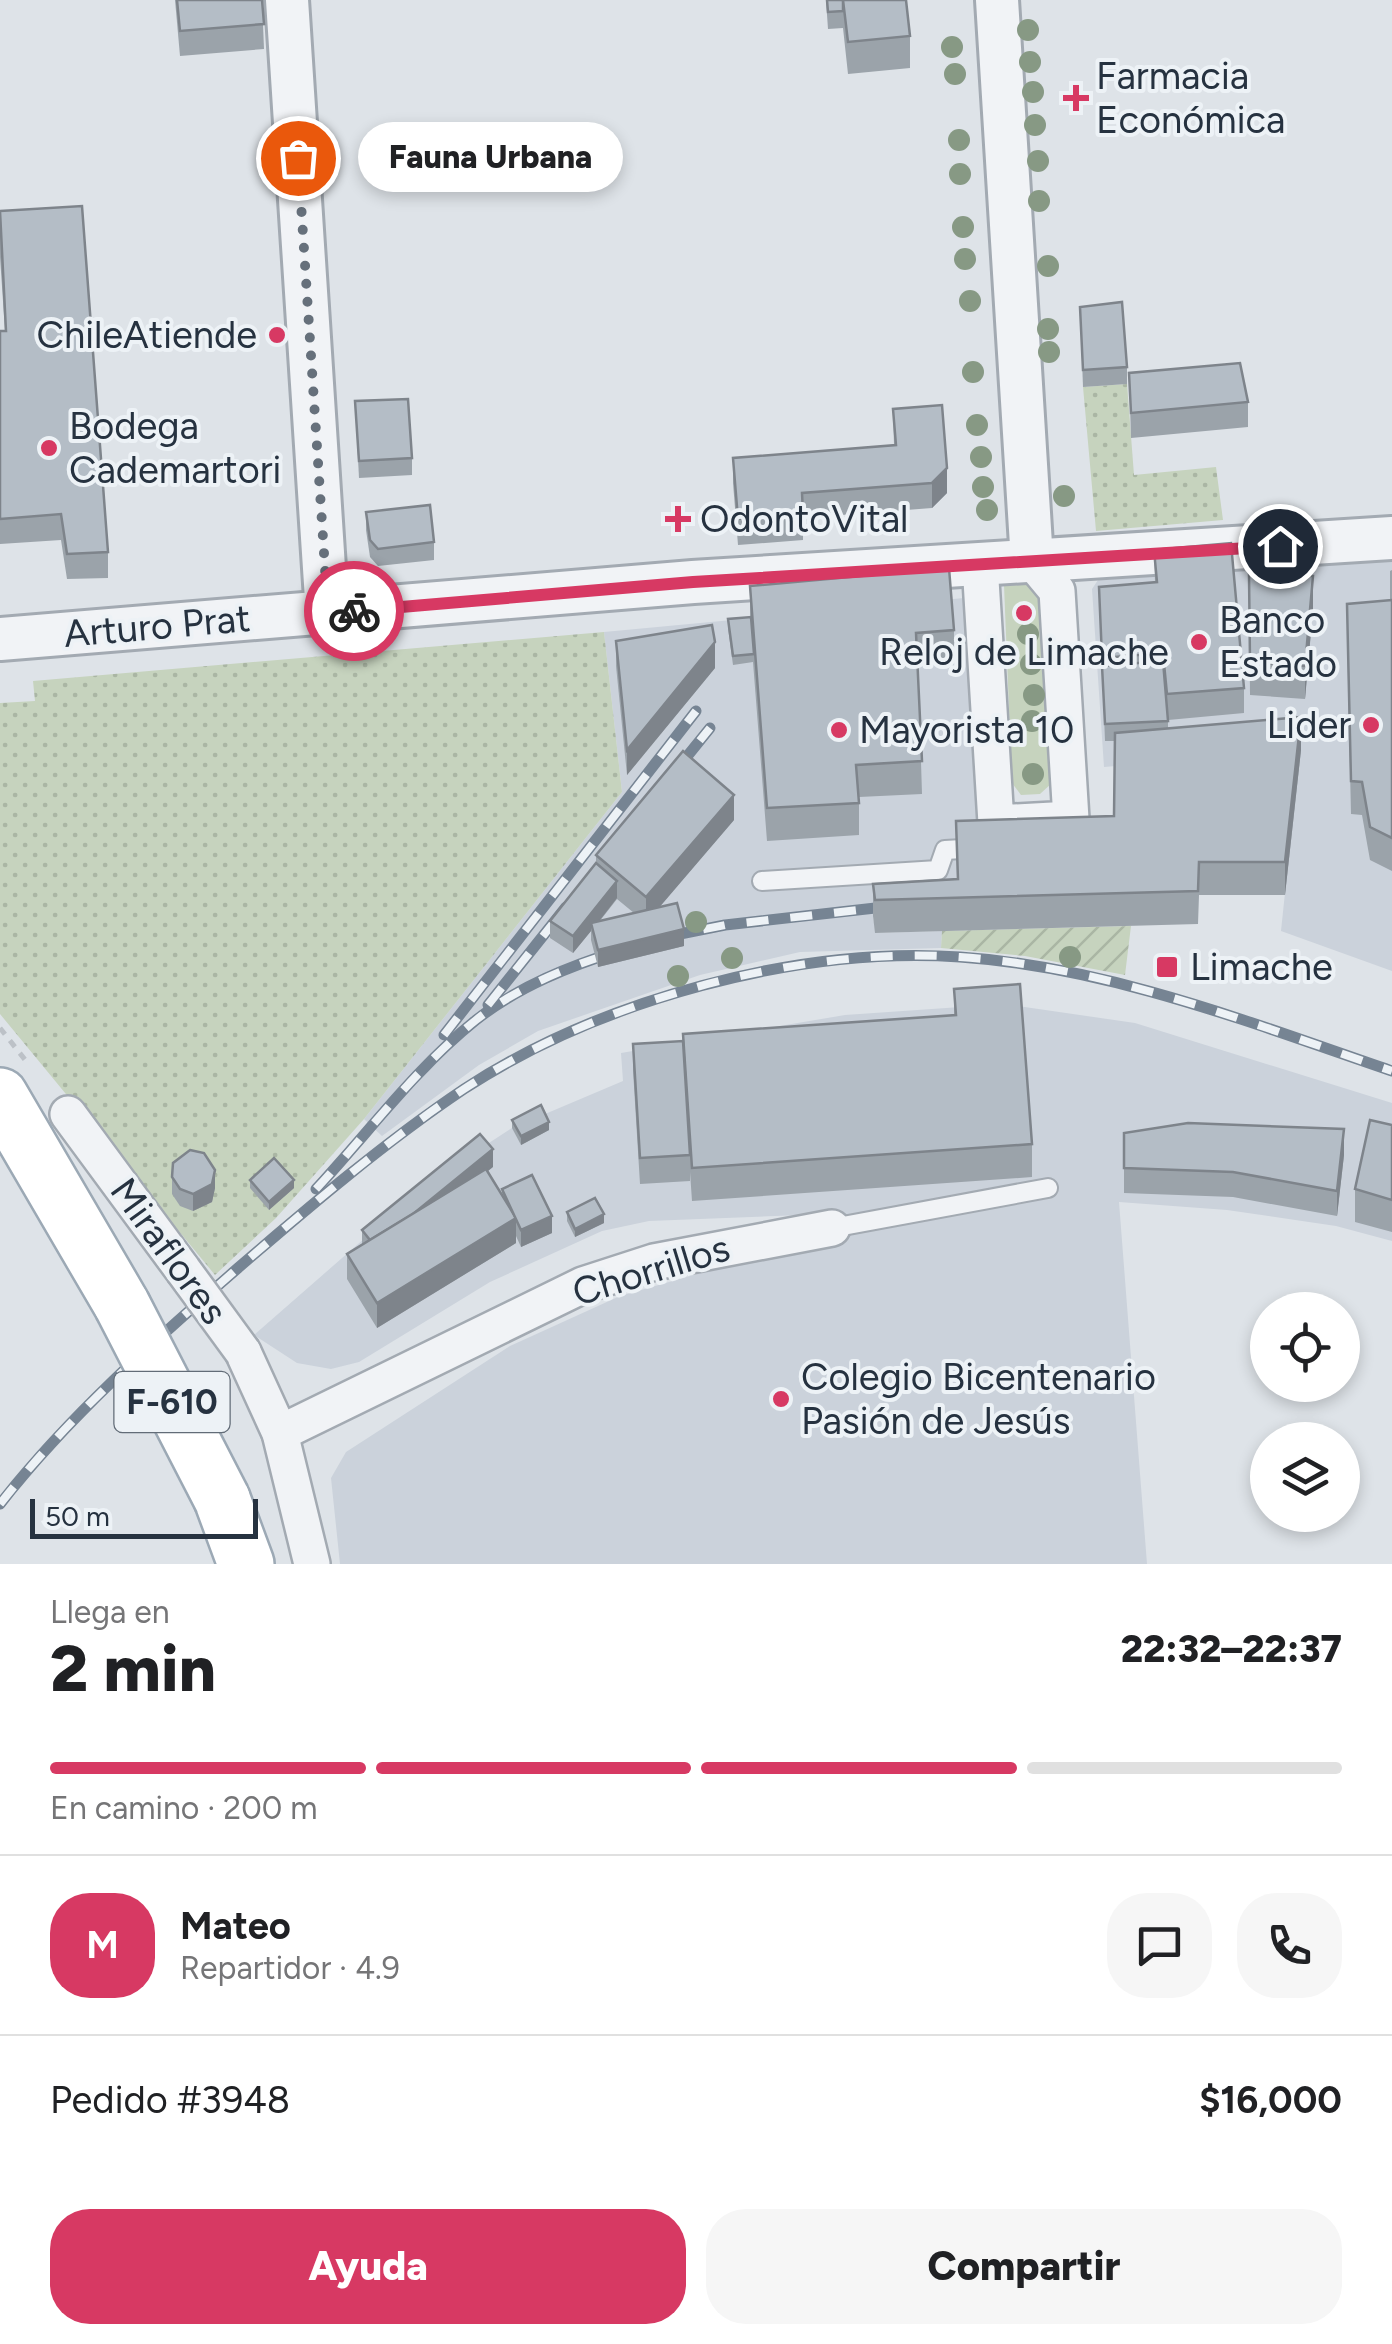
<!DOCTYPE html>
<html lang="es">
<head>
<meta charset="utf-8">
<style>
	:root { --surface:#fff; --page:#f6f6f6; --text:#202124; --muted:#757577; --line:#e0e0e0; --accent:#d73963 }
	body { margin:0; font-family:Figtree,sans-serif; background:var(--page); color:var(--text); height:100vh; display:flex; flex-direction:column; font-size:38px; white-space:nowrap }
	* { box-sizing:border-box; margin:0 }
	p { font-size:32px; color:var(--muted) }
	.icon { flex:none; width:55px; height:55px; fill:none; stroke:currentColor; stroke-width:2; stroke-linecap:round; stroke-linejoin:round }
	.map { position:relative; height:1564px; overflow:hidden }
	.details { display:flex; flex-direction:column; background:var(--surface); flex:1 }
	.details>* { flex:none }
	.buttons { position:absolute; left:1250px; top:1292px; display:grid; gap:20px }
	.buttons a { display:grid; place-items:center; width:110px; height:110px; border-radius:50%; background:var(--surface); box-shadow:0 5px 15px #0003; font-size:50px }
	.scale { position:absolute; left:30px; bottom:25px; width:228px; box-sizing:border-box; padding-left:10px; border:5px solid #263240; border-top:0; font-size:28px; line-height:35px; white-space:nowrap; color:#263240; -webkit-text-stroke:8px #edf2f6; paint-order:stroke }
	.pin { position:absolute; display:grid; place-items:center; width:85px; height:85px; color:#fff; margin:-42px; border:5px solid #fff; border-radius:50%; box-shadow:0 2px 10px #0007 }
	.courier { position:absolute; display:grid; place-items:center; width:100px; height:100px; margin:-50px; border:8px solid #d73963; border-radius:50%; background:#fff; color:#222; box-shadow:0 2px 12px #0007 }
	.bubble { position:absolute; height:70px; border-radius:35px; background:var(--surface); box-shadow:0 5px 15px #0003; font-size:32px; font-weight:800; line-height:70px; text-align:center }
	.overview em { font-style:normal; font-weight:800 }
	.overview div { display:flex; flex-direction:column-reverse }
	.overview { display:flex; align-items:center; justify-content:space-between; height:170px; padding:0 50px }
	h1 { font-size:65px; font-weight:800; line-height:75px }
	.bar { display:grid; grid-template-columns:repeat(4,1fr); gap:15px 10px; align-content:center; height:120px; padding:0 50px }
	.bar i { height:12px; border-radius:8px; background:var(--line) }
	.bar .on { background:var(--accent) }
	.bar p { grid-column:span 4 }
	.line { display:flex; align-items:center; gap:25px; padding:0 50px; border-top:2px solid var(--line) }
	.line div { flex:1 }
	.round { display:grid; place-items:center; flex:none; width:105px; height:105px; border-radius:40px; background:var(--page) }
	.action { display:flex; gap:20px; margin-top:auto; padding:20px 50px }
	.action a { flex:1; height:115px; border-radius:40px; background:var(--accent); color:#fff; font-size:40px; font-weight:800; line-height:115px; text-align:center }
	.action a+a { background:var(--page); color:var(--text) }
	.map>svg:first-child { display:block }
	.built { fill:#cbd2db }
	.grass { fill:url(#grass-dots) }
	.park { fill:#c6d3be }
	.garden { fill:url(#garden-furrows) }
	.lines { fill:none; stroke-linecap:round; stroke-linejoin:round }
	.service-casing { stroke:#a3aab2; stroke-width:22 }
	.minor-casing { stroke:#a3aab2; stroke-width:40 }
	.tertiary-casing { stroke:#a3aab2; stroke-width:48 }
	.primary-casing { stroke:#9ca9b5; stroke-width:60 }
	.path { stroke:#bcc1c7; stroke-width:5; stroke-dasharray:8 8; stroke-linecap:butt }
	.service { stroke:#f1f3f6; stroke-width:18 }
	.minor { stroke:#f1f3f6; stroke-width:35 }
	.tertiary { stroke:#f1f3f6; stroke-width:42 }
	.primary { stroke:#fff; stroke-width:55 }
	.rail-casing { stroke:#768493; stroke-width:11 }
	.rail { stroke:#edf2f6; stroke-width:8; stroke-dasharray:22; stroke-linecap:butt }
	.minor-bridge-casing { stroke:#a3aab2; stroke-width:40; stroke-linecap:butt }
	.primary-bridge-casing { stroke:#9ca9b5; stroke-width:60; stroke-linecap:butt }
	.minor-bridge { stroke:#f1f3f6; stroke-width:35 }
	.primary-bridge { stroke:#fff; stroke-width:55 }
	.tree { fill:#879984 }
	.wall { fill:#9ba3aa; fill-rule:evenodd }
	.shaded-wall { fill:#7e848b }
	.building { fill:#b4bdc6; stroke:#7e848b; stroke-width:2.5 }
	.done { stroke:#66707b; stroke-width:10; stroke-dasharray:0 18 }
	.route { stroke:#d73963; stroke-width:12 }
	.poi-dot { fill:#d73963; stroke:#edf2f6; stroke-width:4 }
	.labels { text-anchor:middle; stroke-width:8; stroke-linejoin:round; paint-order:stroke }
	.shield { fill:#edf2f6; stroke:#626c77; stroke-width:2.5 }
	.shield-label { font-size:35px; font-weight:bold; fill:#263240 }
	.poi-label { font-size:38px; fill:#263240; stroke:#edf2f6; text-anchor:start }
	.street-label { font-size:38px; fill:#263240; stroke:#edf2f6 }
</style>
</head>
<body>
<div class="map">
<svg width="1392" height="1564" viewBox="0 0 1392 1564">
	<defs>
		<pattern id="grass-dots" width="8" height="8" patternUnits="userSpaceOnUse" patternTransform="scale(2.5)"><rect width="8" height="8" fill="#c6d3be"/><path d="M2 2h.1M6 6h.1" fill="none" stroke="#aab6a4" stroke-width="1.8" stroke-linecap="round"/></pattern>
		<pattern id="garden-furrows" width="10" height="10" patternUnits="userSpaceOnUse" patternTransform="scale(2.5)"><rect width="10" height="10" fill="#c6d3be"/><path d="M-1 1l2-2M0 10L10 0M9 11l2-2" fill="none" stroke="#aab6a4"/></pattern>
	</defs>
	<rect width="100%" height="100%" fill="#dee3e8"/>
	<g class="built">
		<polygon points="1392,561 1392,971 1281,931 1300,750 1104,767 1092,589 1098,580"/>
		<polygon points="964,598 978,838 958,912 873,917 876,933 942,931 941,948 800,952 700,975 538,1031 479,1065 382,1136 364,1119 622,792 604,632"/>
		<polygon points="1004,1004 1135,1023 1392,1103 1392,1241 1336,1226 1227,1210 1119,1202 1147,1564 340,1564 331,1478 346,1452 510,1346 620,1296 725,1266 834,1247 828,1214 649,1221 602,1231 490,1282 359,1362 331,1369 297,1363 254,1335 429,1182 512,1128 623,1081 621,1053 845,1015"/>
	</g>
	<g class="grass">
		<polygon points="1127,384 1134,475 1216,467 1223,520 1096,531 1083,387"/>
		<polygon points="604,632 622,792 364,1119 276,1218 215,1275 0,1014 0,703 35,701 33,681"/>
	</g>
	<polygon class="park" points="1043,583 1052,783 1040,794 1021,795 1012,783 1004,585"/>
	<polygon class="garden" points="1131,926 1125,975 1025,956 941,948 942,931"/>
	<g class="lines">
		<g class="service-casing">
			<g id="service">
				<polyline points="762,881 938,870 945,850 980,848"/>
				<polyline points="832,1228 1048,1188"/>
			</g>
		</g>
		<g class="minor-casing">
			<g id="minor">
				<polyline points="980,564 996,823 1071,819 1057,591 1032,561"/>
				<polyline points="68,1114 183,1270"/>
				<polyline points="243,1352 280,1433 312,1564"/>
				<polyline points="280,1433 583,1285 654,1262 832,1228"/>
			</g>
		</g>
		<g class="tertiary-casing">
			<g id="tertiary">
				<polyline points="287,0 327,614"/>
				<polyline points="997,0 1032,561"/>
				<polyline points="0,639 693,582 1392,538"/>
			</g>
		</g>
		<g class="primary-casing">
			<g id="primary">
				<polyline points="0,1096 122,1305"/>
				<polyline points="222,1499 246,1564"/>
			</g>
		</g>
		<polyline class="path" points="0,1028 26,1061"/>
		<use href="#service" class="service"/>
		<use href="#minor" class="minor"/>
		<use href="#tertiary" class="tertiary"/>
		<use href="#primary" class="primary"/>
		<g class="rail-casing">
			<g id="rail">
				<polyline points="672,775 710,728"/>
				<polyline points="660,938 725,925 902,905"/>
				<polyline points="488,1005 566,907"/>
				<polyline points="444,1035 696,711"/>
				<path d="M316,1189C368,1133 416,1068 476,1020C519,986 570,966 621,950"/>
				<path d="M0,1504C69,1416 154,1341 238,1268C310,1206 385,1142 464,1089C600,1000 798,946 960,957C1109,967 1251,1023 1392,1071"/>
			</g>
		</g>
		<use href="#rail" class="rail"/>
		<g class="minor-bridge-casing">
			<polyline id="minor-bridge" points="183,1270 243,1352"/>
		</g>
		<g class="primary-bridge-casing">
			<polyline id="primary-bridge" points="122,1305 222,1499"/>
		</g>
		<use href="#minor-bridge" class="minor-bridge"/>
		<use href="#primary-bridge" class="primary-bridge"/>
	</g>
	<g class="tree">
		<circle cx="1028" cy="30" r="11"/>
		<circle cx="952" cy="47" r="11"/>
		<circle cx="1030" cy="62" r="11"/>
		<circle cx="955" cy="74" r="11"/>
		<circle cx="1033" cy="92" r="11"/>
		<circle cx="1035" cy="125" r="11"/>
		<circle cx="959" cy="140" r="11"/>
		<circle cx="1038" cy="161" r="11"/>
		<circle cx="960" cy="174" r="11"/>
		<circle cx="1039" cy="201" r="11"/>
		<circle cx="963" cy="227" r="11"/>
		<circle cx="965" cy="259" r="11"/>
		<circle cx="1048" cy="266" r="11"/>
		<circle cx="970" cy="301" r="11"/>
		<circle cx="1048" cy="329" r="11"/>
		<circle cx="1049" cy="352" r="11"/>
		<circle cx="973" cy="372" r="11"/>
		<circle cx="977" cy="425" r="11"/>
		<circle cx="981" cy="457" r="11"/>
		<circle cx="983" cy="487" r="11"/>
		<circle cx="1064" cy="496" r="11"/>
		<circle cx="987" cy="510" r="11"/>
		<circle cx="1028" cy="634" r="11"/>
		<circle cx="1031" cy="664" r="11"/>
		<circle cx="1034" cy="695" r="11"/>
		<circle cx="1032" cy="721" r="11"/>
		<circle cx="1033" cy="774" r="11"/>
		<circle cx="696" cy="922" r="11"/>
		<circle cx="1070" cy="957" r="11"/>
		<circle cx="732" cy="958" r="11"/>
		<circle cx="678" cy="976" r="11"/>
	</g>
	<g class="wall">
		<polygon points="175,0 262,0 264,49 180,56"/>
		<polygon points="826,0 906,0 910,36 910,68 848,74 843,28 828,29"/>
		<polygon points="0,211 108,552 108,578 67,579 61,540 0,544 0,331 5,331 0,257"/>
		<polygon points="1080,307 1127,367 1127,384 1083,387"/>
		<polygon points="1129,373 1248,402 1248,427 1131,438"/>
		<polygon points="355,401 412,458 412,475 359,478"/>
		<polygon points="893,409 947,493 932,508 803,518 803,540 738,545 733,483 733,458 894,445"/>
		<polygon points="366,512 434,542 434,560 378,566 370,557 366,530"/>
		<polygon points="1154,550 1244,688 1244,713 1168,720 1168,728 1301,750 1285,895 1199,895 1198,924 875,933 873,916 873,884 957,879 956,821 1114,816 1115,741 1105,741 1099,587 1155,582"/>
		<polygon points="1392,570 1392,871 1370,860 1362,815 1351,814 1347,637 1390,600 1390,571"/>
		<polygon points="1249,574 1313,609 1305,699 1250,695"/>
		<polygon points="750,586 954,630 954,662 918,666 922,794 859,797 859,835 767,841 753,662 733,665 728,628 728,619 750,617"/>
		<polygon points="616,641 715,668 627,775 616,666"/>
		<path d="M734,820L659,907L684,946L598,967L591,940V931L573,953L550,938V921L596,863V855ZM617,899L634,913L599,922Z"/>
		<polygon points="954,989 1032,1144 1032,1177 692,1201 690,1172 690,1181 640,1184 633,1070 633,1044 683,1041 954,1015"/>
		<polygon points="512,1120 549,1130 521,1145 512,1128"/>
		<polygon points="1392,1125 1392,1232 1355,1222 1355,1189"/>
		<polygon points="1124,1133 1344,1155 1337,1216 1233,1197 1124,1193"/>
		<polygon points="493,1167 487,1171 502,1195 502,1189 552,1233 521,1247 516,1236 516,1243 377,1328 347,1279 347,1254 362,1245 362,1230"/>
		<polygon points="172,1177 215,1188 212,1202 193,1211 180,1206 172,1194"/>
		<polygon points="250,1180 294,1188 269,1210 250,1188"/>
		<polygon points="567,1212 604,1223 575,1237 567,1221"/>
	</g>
	<g class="shaded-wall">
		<polygon points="947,468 947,493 932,508 932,483"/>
		<polygon points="1313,576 1313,609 1305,699 1305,666"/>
		<polygon points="715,642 715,668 627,775 627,750"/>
		<polygon points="1301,717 1301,750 1285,895 1285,862"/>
		<polygon points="734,795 734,820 646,923 646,897"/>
		<polygon points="617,881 617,898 593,929 591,923 591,931 573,953 573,936"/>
		<polygon points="684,929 684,946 598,967 598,950"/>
		<polygon points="549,1122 549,1130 521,1145 521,1136"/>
		<polygon points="1344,1129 1344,1155 1337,1216 1337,1191"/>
		<polygon points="493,1149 493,1167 374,1262 374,1245"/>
		<polygon points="215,1170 215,1188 212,1202 193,1211 193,1194"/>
		<polygon points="294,1180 294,1188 269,1210 269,1202"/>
		<polygon points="604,1214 604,1223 575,1237 575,1229"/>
		<polygon points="552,1216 552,1233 521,1247 521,1230"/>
		<polygon points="516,1218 516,1243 377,1328 377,1303"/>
	</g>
	<g class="building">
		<polygon points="177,0 262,0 264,24 180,31"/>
		<polygon points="827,0 843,0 843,11 828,12"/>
		<polygon points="843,0 906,0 910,36 848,42"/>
		<polygon points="82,206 108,552 67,554 61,514 0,519 0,331 6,331 0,211"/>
		<polygon points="1122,302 1127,367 1083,370 1080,307"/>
		<polygon points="1240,363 1248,402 1131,413 1129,373"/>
		<polygon points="408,399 412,458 359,461 355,401"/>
		<polygon points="942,405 947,468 932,483 802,493 803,514 738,519 733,458 896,445 893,409"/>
		<polygon points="430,505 434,542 378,549 370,540 366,512"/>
		<polygon points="1231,543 1244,688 1167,694 1163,653 1102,658 1099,587 1157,582 1154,550"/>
		<polygon points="949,568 954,630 916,633 922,761 856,765 859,803 767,808 750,586"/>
		<polygon points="1249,574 1313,576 1305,666 1250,662"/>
		<polygon points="1392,600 1392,838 1370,827 1362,782 1351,781 1347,604"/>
		<polygon points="751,617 754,654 733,656 728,619"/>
		<polygon points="712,625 715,642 627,750 616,641"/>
		<polygon points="1163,661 1168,721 1105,724 1102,666"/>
		<polygon points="1301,717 1285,862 1199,862 1198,891 875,900 873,884 958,879 956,821 1114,816 1115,733"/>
		<polygon points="683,751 734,795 646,897 596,855"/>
		<polygon points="596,863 617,881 573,936 550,921"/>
		<polygon points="677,903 684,929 598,950 591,923"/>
		<polygon points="1020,984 1032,1144 692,1168 683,1034 956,1015 954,989"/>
		<polygon points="683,1041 690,1155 640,1158 633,1044"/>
		<polygon points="541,1105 549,1122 521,1136 512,1120"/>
		<polygon points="1370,1120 1392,1125 1392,1200 1355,1189"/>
		<polygon points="1188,1123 1344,1129 1337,1191 1233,1172 1124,1168 1124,1133"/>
		<polygon points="480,1134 493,1149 413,1214 370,1240 362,1230"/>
		<polygon points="190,1150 204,1153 215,1170 212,1184 193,1194 180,1189 172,1177 173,1163"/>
		<polygon points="274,1158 294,1180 269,1202 250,1180"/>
		<polygon points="486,1169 516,1218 377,1303 347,1254"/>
		<polygon points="532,1175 552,1216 521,1230 502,1189"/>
		<polygon points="595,1198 604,1214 575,1229 567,1212"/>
	</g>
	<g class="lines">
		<polyline class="done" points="298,158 328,614 354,611"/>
		<polyline class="route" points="354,611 693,582 1280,546"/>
	</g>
	<g class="poi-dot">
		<path d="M1071 83h10v10h10v10h-10v10h-10v-10h-10v-10h10z"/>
		<circle cx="277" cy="335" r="10"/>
		<circle cx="49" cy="448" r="10"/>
		<path d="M673 504h10v10h10v10h-10v10h-10v-10h-10v-10h10z"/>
		<circle cx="1024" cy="613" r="10"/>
		<circle cx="1199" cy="642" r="10"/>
		<circle cx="1371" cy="725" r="10"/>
		<circle cx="839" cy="730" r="10"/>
		<rect x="1155" y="955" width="24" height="24" rx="5"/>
		<circle cx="781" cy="1399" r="10"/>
	</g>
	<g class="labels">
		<rect class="shield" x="114.5" y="1372" width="115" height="60" rx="8"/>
		<g class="shield-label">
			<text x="172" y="1414">F-610</text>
		</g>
		<g class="poi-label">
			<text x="1096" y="89">Farmacia<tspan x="1096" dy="44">Económica</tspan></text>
			<text x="257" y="348" text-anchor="end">ChileAtiende</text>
			<text x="69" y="439">Bodega<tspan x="69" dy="44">Cademartori</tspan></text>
			<text x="700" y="532">OdontoVital</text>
			<text x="1219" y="633">Banco<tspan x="1219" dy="44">Estado</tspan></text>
			<text x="1024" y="665" text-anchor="middle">Reloj de Limache</text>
			<text x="1351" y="738" text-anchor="end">Lider</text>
			<text x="859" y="743">Mayorista 10</text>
			<text x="1190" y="980">Limache</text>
			<text x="801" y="1390">Colegio Bicentenario<tspan x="801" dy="44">Pasión de Jesús</tspan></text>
		</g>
		<g class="street-label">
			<text transform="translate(157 626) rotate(-5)" y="13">Arturo Prat</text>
			<text transform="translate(169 1251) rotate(54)" y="13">Miraflores</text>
			<text transform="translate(651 1270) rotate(-17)" y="13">Chorrillos</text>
		</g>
	</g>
</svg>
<div class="buttons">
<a><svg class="icon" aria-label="locate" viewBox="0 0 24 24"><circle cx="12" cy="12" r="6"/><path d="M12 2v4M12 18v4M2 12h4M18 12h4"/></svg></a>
<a><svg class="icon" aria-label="layers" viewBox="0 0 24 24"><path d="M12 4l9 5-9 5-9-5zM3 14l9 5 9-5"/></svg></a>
</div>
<div class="scale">50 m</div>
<div class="pin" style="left:298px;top:158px;background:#ea580c"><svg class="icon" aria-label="bag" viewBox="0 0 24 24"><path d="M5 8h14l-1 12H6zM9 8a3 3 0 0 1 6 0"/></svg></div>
<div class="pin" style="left:1280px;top:546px;background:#1f2937"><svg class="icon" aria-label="home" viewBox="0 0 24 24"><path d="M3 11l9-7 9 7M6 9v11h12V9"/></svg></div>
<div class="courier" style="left:354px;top:611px"><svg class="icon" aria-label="bike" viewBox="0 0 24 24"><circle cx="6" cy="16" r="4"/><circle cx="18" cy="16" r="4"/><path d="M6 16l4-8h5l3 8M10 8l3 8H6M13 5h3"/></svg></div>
<div class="bubble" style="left:358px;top:122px;width:265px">Fauna Urbana</div>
</div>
<section class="details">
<div class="overview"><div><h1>2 min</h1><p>Llega en</p></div><em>22:32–22:37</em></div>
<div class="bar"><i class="on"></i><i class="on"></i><i class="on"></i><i></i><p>En camino · 200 m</p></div>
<div class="line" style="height:180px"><b class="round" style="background:var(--accent);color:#fff">M</b><div><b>Mateo</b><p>Repartidor · 4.9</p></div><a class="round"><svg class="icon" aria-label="chat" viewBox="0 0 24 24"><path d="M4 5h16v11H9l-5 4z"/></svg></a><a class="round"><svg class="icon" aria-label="phone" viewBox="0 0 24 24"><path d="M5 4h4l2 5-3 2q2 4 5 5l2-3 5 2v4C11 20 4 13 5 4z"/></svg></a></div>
<div class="line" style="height:130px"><div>Pedido #3948</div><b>$16,000</b></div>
<div class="action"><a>Ayuda</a><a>Compartir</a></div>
</section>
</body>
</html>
